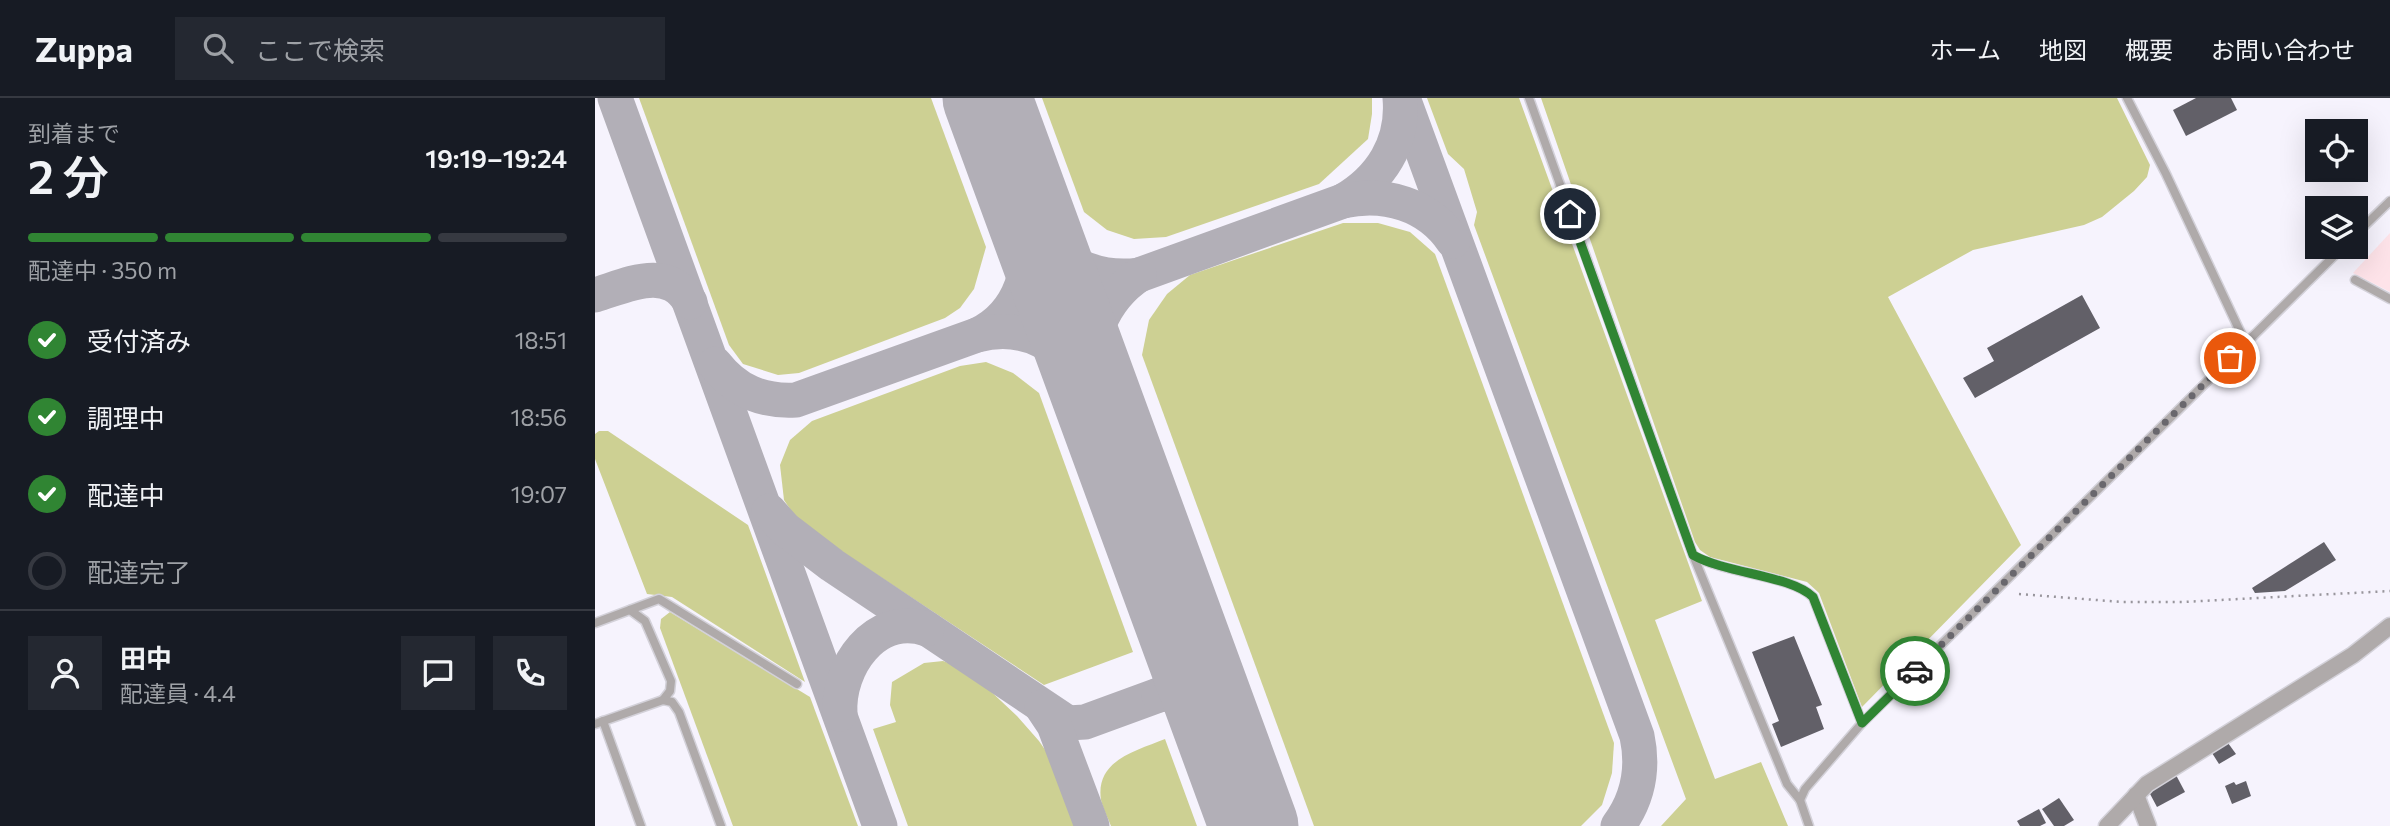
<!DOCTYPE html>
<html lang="ja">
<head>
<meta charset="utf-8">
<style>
	:root { --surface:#171b24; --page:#242831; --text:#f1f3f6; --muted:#9ea1a6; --line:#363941; --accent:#308533 }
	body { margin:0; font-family:Commissioner,"Noto Sans JP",sans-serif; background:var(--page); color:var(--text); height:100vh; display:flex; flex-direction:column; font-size:26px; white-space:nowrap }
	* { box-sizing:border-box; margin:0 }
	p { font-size:23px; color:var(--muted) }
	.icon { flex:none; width:38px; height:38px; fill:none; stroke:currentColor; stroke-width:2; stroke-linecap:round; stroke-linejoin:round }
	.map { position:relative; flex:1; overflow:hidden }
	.side { display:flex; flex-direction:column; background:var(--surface); width:595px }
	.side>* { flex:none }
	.controls { position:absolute; left:1710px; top:21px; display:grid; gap:14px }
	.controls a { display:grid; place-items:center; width:63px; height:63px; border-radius:0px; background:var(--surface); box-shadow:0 7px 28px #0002; font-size:35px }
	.pin { position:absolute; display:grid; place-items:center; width:60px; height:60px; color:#fff; margin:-30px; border:4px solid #fff; border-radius:50%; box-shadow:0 2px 7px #0007 }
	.courier { position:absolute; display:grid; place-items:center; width:70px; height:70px; margin:-35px; border:5px solid #308533; border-radius:50%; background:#fff; color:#222; box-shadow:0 2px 9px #0007 }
	.summary em { font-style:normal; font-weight:600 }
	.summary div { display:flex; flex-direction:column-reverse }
	.summary { display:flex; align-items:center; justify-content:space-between; height:119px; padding:0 28px }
	h1 { font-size:46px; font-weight:600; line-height:52px }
	.bar { display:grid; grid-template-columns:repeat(4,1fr); gap:10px 7px; align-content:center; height:84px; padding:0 28px }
	.bar i { height:9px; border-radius:5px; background:var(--line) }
	.bar .selected { background:var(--accent) }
	.bar p { grid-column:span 4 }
	.line { display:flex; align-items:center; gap:18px; padding:0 28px; border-top:2px solid var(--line) }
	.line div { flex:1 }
	.round { display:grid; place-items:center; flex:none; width:74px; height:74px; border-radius:0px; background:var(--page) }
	ol { padding:0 28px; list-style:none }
	li { display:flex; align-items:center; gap:21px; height:77px }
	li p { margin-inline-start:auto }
	li .icon { padding:7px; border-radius:50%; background:var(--accent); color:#fff; stroke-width:4 }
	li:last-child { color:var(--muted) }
	li i { width:38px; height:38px; border:4px solid var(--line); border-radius:50% }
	header { display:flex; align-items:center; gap:42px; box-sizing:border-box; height:98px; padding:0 35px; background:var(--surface); border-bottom:2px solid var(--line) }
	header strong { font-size:33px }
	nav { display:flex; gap:38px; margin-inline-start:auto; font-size:24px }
	.search { width:490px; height:63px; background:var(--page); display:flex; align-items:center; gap:18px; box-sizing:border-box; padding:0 24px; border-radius:0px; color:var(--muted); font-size:26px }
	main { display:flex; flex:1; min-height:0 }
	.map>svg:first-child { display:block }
	.education { fill:#fee3e9 }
	.green { fill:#cdd093 }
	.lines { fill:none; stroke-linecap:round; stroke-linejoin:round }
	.taxiway { stroke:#b2afb7; stroke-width:35 }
	.runway { stroke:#b2afb7; stroke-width:89 }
	.building { fill:#626068 }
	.service-casing { stroke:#d3d1d9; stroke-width:11 }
	.minor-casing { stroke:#d3d1d9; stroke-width:19 }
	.path { stroke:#98959c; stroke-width:2.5; stroke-dasharray:2 5; stroke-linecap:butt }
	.service { stroke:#afaaaa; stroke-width:8 }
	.minor { stroke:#afaaaa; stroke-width:16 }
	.done { stroke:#69676d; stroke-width:7; stroke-dasharray:0 12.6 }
	.route { stroke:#308533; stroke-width:9 }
</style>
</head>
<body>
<header>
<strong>Zuppa</strong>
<div class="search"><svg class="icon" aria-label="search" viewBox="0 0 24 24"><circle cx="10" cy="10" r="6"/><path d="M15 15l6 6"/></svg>ここで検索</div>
<nav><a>ホーム</a><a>地図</a><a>概要</a><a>お問い合わせ</a></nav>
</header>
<main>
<section class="side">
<div class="summary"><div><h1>2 分</h1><p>到着まで</p></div><em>19:19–19:24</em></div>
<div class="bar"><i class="selected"></i><i class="selected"></i><i class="selected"></i><i></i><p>配達中 · 350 m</p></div>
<ol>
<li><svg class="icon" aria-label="check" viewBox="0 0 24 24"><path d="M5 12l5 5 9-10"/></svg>受付済み<p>18:51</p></li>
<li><svg class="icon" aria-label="check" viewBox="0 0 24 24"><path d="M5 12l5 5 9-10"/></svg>調理中<p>18:56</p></li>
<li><svg class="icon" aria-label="check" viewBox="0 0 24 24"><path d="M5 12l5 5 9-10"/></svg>配達中<p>19:07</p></li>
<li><i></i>配達完了</li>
</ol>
<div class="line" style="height:126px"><a class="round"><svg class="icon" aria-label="person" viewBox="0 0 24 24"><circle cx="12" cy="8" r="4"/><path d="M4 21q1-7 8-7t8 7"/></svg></a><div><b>田中</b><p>配達員 · 4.4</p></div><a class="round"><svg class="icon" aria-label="chat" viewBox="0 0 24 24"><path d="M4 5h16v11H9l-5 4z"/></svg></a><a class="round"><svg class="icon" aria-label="phone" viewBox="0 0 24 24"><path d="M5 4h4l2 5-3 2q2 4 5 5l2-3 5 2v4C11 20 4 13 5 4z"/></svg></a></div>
</section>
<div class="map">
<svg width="1795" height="728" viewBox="0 0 1795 728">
	<rect width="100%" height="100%" fill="#f6f3fd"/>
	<polygon class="education" points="1795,135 1795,194 1758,175"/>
	<g class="green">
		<polygon points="44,0 336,0 391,149 379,191 365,210 350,220 204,275 183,277 148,266 134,247"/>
		<polygon points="447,0 777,0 777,16 773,41 724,86 571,139 539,141 512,132 489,114"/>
		<polygon points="832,0 924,0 1107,503 1060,522 1120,681 1166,664 1193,728 1066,728 1091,701 879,127 882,114 869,71 853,56"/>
		<polygon points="946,0 1522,0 1555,67 1552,79 1539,93 1507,119 1489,127 1378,152 1293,199 1426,447 1267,609 1224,495 1212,484 1115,459 1105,452 1100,444"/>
		<polygon points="748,125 783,125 815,134 840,156 1019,645 1017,675 1007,707 986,728 719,728 547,257 554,222 572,196 595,177"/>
		<polygon points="391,264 418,275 444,295 538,554 449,587 205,426 189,402 185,367 195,342 217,323 365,268"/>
		<polygon points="4,333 13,333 153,427 210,584 77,499 52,496 0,361 0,336"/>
		<polygon points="75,514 215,599 263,728 138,728 65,530 66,521"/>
		<polygon points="348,563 373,572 422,618 444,643 457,662 481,728 313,728 278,631 301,624 295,607 297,584 329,565"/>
		<path d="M570,641L602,728H516C513,720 508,711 506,702C500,662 541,653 570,641Z"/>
	</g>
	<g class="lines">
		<g class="taxiway">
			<polyline points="20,0 285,728"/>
			<path d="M808,0L1042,638C1049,671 1043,701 1023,728"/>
			<path d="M748,103C786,81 809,45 805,0"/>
			<path d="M435,120C458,162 497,183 544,177L748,103C790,94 833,106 858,143"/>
			<path d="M0,197C33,187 72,166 95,204"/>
			<path d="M382,237C429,215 436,167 435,120"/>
			<path d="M120,266C141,293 167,304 201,302L382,237C433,224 466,249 497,287"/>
			<path d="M497,287C490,245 508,201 544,177"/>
			<path d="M174,413L190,431L237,467L473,625L490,624L572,594C586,583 593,570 594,552"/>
			<path d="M564,597C586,592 604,598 618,617"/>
			<polyline points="447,609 459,627 497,728"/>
			<path d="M245,616C242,569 280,514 332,531"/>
		</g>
		<polyline class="runway" points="392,0 659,728"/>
	</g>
	<g class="building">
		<polygon points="1601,0 1636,0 1642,12 1591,38 1578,12"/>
		<polygon points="1487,197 1505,230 1380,300 1368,280 1399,263 1392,250"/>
		<polygon points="1729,444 1741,462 1690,493 1660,495 1657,490"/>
		<polygon points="1199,538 1227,607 1221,609 1229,631 1186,649 1177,626 1184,623 1157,554"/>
		<polygon points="1633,645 1641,656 1624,666 1617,655"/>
		<polygon points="1581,677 1590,694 1562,709 1554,694"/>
		<polygon points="1651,683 1656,698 1637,706 1630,688 1639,684 1641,687"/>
		<polygon points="1464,700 1479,722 1469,728 1459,728 1447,711"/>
		<polygon points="1444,711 1451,725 1445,728 1425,728 1422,723"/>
	</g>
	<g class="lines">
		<g class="service-casing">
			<g id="service">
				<polyline points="934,0 1098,457 1192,686 1205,702 1214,728"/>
				<polyline points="1532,0 1571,76 1650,244"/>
				<polyline points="1760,137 1795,103"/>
				<polyline points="1760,182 1795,201"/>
				<path d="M1099,458C1133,476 1195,477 1218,499L1267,625"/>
				<polyline points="35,512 50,523 76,583 75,593 68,602"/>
				<polyline points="0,525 64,501 202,586"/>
				<polyline points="8,623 46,728"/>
				<polyline points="0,626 68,602 77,604 84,614 126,728"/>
				<polyline points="1205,702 1210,691 1267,625 1748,149"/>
			</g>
		</g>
		<g class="minor-casing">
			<g id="minor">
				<polyline points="1541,697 1553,728"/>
				<polyline points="1512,728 1552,686 1758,557 1795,528"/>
			</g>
		</g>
		<polyline class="path" points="1424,496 1527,504 1587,504 1795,493"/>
		<use href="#service" class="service"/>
		<use href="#minor" class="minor"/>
	</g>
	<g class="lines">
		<polyline class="done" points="1320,573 1635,260"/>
		<path class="route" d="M975,116L1098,457C1132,476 1195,477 1218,499L1267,625L1320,573"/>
	</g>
</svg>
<div class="controls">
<a><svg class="icon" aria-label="locate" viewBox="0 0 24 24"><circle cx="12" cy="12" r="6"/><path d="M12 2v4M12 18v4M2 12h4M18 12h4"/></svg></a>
<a><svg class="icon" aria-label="layers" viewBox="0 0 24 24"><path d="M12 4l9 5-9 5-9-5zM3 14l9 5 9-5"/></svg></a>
</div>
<div class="pin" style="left:1635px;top:260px;background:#ea580c"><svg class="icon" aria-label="bag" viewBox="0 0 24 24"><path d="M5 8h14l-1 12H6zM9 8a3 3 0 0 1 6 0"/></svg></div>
<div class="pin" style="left:975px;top:116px;background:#1f2937"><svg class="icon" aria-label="home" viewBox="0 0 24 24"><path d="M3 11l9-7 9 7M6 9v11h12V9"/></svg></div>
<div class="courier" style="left:1320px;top:573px"><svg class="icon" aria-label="car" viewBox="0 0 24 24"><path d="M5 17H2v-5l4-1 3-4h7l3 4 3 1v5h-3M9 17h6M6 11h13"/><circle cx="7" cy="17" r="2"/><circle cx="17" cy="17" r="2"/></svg></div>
</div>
</main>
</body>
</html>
